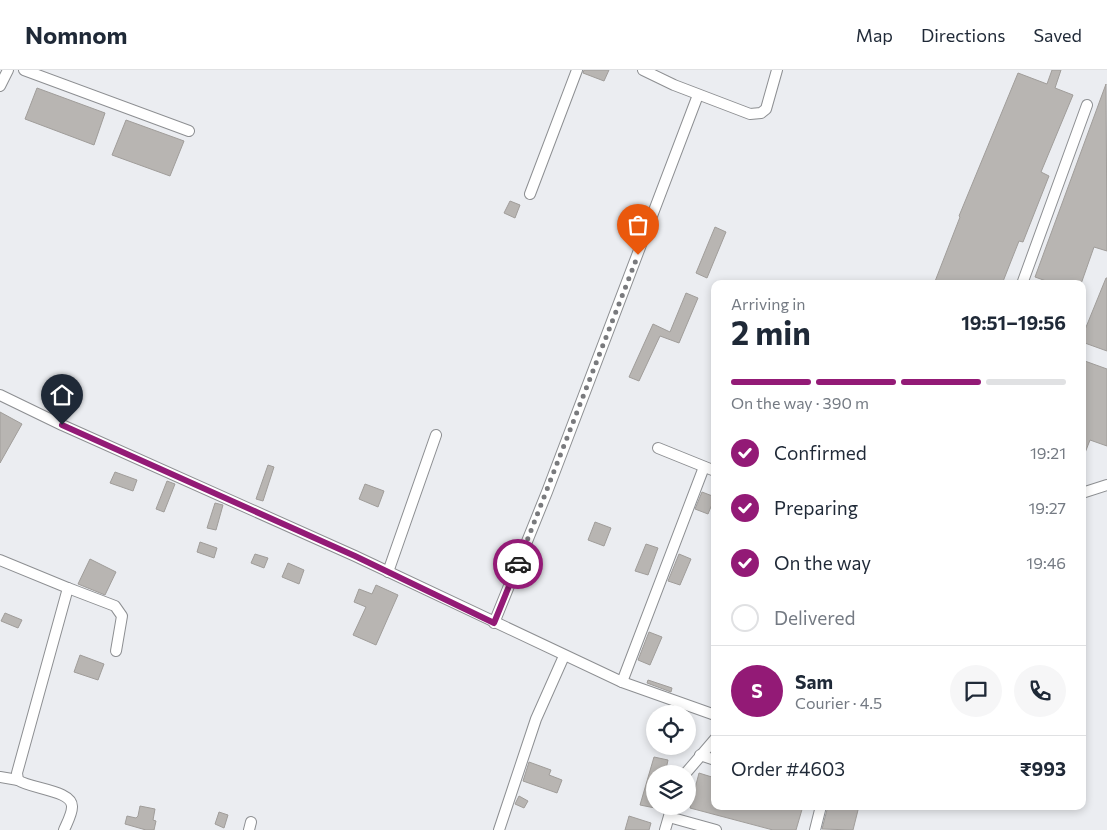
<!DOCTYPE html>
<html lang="en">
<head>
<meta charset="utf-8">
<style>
	:root { --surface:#fff; --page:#f6f6f7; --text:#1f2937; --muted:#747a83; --line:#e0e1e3; --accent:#931a76 }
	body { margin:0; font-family:Commissioner,sans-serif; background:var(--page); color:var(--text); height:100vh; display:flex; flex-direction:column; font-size:19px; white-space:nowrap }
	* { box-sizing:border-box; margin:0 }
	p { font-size:16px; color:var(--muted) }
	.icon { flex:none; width:28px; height:28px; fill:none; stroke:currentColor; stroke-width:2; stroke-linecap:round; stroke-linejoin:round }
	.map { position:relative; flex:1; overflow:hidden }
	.details { position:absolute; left:711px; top:210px; width:375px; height:530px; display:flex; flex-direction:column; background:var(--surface); border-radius:10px; box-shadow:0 2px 8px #0003 }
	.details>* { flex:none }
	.controls { position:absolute; left:646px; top:635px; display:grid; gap:10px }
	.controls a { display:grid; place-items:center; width:50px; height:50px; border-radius:50%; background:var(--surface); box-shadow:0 2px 8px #0003; font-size:25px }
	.pin { position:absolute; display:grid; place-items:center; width:42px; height:42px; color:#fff; margin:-51px -21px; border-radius:50% 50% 50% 0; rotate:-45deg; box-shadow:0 0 5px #0007 }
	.pin .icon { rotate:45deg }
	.courier { position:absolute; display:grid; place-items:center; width:50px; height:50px; margin:-25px; border:4px solid #931a76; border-radius:50%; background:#fff; color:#222; box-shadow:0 1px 6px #0007 }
	.summary em { font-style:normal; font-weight:700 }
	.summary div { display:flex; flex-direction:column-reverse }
	.summary { display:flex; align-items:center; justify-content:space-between; height:85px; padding:0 20px }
	h1 { font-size:32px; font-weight:700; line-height:38px }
	.bar { display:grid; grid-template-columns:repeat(4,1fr); gap:8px 5px; align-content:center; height:60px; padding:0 20px }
	.bar i { height:6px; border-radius:4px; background:var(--line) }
	.bar .selected { background:var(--accent) }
	.bar p { grid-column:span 4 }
	.line { display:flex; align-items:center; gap:12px; padding:0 20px; border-top:1px solid var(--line) }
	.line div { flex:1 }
	.round { display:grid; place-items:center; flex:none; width:52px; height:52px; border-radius:26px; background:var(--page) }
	ol { padding:0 20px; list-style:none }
	li { display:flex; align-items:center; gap:15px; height:55px }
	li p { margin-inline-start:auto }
	li .icon { padding:5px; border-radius:50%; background:var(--accent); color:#fff; stroke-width:4 }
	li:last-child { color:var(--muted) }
	li i { width:28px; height:28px; border:2px solid var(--line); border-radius:50% }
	header { display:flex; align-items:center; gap:30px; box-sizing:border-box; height:70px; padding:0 25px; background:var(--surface); border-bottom:1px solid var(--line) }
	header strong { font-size:24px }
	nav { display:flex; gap:28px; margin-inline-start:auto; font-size:18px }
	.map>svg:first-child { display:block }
	.building { fill:#b8b5b2; stroke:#a09d9a }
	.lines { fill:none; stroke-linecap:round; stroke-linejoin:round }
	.minor-casing { stroke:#8d8f92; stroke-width:12 }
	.minor { stroke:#fff; stroke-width:10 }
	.done { stroke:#797a7d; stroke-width:5; stroke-dasharray:0 9 }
	.route { stroke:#931a76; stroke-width:6 }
</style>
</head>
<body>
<header>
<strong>Nomnom</strong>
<nav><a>Map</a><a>Directions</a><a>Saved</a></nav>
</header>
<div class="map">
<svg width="1107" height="760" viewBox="0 0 1107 760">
	<rect width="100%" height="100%" fill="#ebedf1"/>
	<g class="building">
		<polygon points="584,0 609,0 604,11 583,3"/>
		<polygon points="1052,0 1061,0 1055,18 1073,25 1041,102 1049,106 1023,172 1019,171 1002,214 934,214 960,147 959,146 1018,3 1047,14"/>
		<polygon points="1106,14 1107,181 1094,177 1081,214 1048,214 1049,212 1035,207"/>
		<polygon points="37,18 105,43 94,75 25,49"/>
		<polygon points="126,50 184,71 170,106 112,85"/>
		<polygon points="510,131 520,135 515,148 504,143"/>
		<polygon points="715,157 726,162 707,208 696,203"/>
		<polygon points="1106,208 1107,208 1107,281 1082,272 1082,267"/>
		<polygon points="686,223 698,228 679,273 660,266 639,311 629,307 653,254 670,262"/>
		<polygon points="1082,290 1107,299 1107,376 1090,370 1083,388"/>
		<polygon points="0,342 22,354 0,393"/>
		<polygon points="268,395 274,397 263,431 256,429"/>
		<polygon points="115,402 137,410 133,421 110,413"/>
		<polygon points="167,411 175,414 164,442 156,439"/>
		<polygon points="365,414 384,421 378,437 359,429"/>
		<polygon points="702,422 715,427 708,444 695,439"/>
		<polygon points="215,433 223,435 216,460 207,458"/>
		<polygon points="595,452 611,458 604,476 588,470"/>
		<polygon points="200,472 217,478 214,488 197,482"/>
		<polygon points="646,474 658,478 648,505 635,501"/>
		<polygon points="255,484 268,488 264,498 251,493"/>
		<polygon points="679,484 691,489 680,515 668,511"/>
		<polygon points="90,489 116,502 105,525 78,514"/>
		<polygon points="288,493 304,500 299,514 282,507"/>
		<polygon points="376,515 398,525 376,575 353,565 366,537 354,532 359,519 372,524"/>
		<polygon points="5,543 22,550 18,558 1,551"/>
		<polygon points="649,562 662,567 650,595 638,590"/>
		<polygon points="80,585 104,594 98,610 74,602"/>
		<polygon points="648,610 672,618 671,622 647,613"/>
		<polygon points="654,687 668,690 665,704 655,704 655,738 640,735"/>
		<polygon points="529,692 551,700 549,705 562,710 557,723 523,711"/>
		<polygon points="699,703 715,708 715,736 803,736 796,760 773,760 690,738"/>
		<polygon points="519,726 528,731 524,738 515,734"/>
		<polygon points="140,736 155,739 153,750 156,751 154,760 146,760 125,754 127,746 136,748 138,746"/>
		<polygon points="828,736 859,736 853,760 822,759"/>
		<polygon points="219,742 228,745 224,758 215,754"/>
		<polygon points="629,746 651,753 649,760 625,760"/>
	</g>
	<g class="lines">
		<g class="minor-casing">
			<g id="minor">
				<polyline points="24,0 189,61"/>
				<polyline points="643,0 674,15 750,44 761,43 766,39 777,0"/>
				<polyline points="0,16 8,0"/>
				<polyline points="530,124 577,0"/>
				<polyline points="1022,214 1087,35"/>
				<polyline points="0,325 62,355 355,486 622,612 715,645"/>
				<polyline points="658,378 715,401"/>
				<polyline points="1082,423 1107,415"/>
				<path d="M0,490L68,518L17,703L18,710C30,719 73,720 72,737C72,744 67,753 64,760"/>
				<polyline points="388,502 436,365"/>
				<polyline points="68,518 115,536 122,546 116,581"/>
				<polyline points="494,553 547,422 698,25"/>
				<polyline points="622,612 704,397"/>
				<polyline points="700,685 715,690"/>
				<polyline points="685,704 715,669"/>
				<polyline points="0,707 18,710"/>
				<polyline points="669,747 716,760"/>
				<polyline points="249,760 251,752"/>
				<polyline points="499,760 536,649 564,586"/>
				<polyline points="665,760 672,736"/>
				<polyline points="815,760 821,736"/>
			</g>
		</g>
		<use href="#minor" class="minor"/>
	</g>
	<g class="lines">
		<polyline class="done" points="518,494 638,185"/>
		<polyline class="route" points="62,355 355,486 494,553 518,494"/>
	</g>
</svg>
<div class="controls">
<a><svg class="icon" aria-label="locate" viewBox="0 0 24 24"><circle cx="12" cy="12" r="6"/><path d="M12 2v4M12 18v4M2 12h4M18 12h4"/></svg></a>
<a><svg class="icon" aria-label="layers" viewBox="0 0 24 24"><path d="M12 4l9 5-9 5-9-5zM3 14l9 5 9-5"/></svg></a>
</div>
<div class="pin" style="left:638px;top:185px;background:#ea580c"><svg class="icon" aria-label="bag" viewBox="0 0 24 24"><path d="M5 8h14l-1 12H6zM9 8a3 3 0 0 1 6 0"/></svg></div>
<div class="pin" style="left:62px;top:355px;background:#1f2937"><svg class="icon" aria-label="home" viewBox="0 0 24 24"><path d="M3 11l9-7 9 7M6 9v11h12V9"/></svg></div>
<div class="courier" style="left:518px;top:494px"><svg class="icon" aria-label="car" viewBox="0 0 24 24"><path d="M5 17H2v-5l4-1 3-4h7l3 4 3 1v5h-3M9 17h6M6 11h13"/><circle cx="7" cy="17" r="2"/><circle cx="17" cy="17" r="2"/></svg></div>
<section class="details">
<div class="summary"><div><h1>2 min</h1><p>Arriving in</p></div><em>19:51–19:56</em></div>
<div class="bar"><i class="selected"></i><i class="selected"></i><i class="selected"></i><i></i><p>On the way · 390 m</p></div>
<ol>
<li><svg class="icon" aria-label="check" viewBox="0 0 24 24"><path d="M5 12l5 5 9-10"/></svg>Confirmed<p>19:21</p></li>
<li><svg class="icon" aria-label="check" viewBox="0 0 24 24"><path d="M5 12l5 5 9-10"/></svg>Preparing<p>19:27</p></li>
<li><svg class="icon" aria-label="check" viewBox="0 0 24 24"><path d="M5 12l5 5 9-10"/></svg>On the way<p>19:46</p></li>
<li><i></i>Delivered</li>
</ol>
<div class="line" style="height:90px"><b class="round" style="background:var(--accent);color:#fff">S</b><div><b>Sam</b><p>Courier · 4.5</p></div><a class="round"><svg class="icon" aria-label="chat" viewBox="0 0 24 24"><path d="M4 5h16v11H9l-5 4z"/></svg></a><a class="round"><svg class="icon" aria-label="phone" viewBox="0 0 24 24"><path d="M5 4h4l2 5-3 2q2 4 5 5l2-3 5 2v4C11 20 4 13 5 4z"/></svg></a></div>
<div class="line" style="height:65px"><div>Order #4603</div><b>₹993</b></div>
</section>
</div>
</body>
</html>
